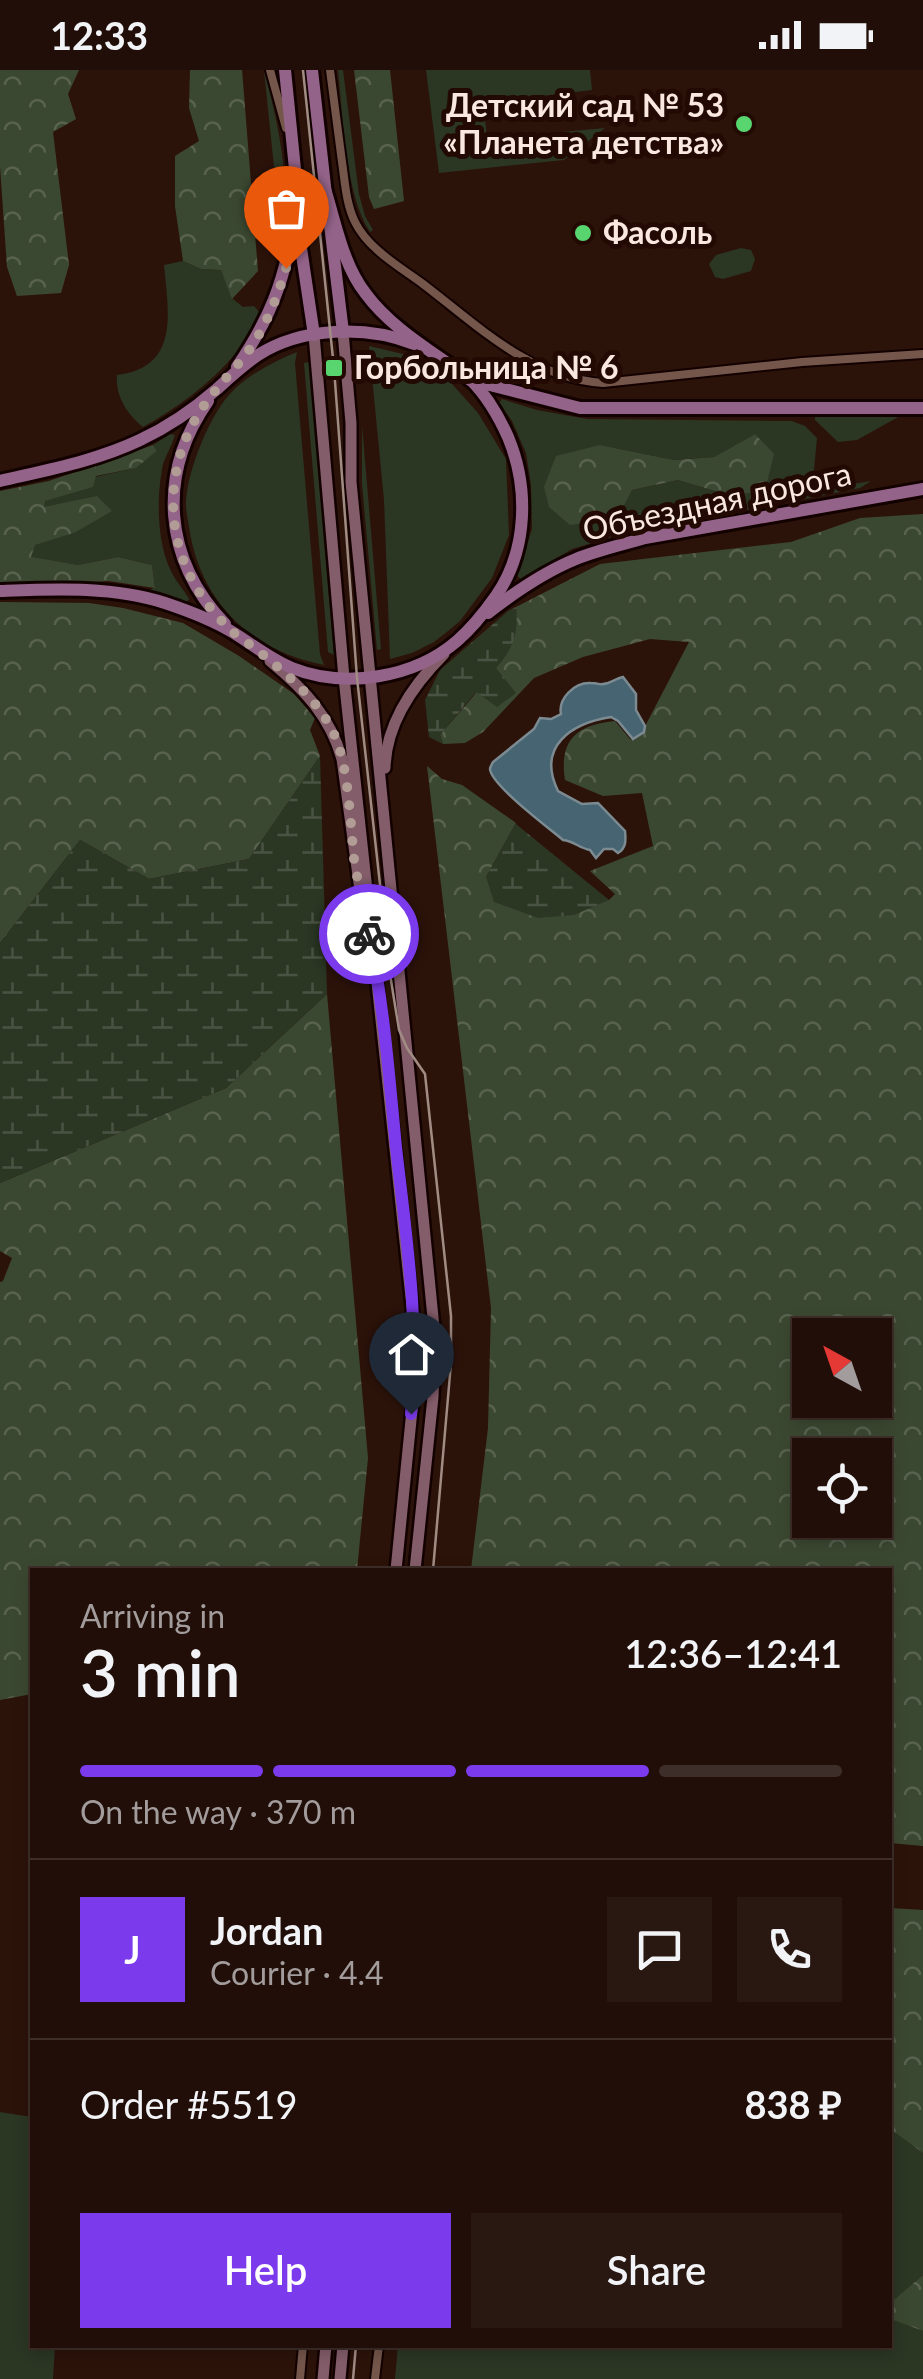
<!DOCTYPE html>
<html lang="en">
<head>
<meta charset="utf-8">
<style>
	:root { --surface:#210e08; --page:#291712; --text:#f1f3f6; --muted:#a29c9c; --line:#3e2e29; --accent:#7c3aed }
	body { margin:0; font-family:Lato,sans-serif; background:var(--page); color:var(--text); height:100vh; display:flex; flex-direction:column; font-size:38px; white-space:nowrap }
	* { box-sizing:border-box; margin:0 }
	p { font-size:32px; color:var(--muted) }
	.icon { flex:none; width:55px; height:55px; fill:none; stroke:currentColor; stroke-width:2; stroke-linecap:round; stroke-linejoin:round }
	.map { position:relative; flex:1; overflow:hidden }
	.drawer { position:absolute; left:30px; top:1498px; width:862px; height:780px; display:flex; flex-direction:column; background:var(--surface); border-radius:0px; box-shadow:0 5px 15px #0003,0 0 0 2px var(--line) }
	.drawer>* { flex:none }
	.needle { width:65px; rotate:320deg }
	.tools { position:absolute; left:792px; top:1248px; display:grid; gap:20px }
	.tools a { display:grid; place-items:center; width:100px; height:100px; border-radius:0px; background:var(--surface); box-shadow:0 5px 15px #0003,0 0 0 2px var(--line); font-size:50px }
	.pin { position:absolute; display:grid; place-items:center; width:85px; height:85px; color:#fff; margin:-102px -42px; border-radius:50% 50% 50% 0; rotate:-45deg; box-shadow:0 0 10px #0007 }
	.pin .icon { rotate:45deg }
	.courier { position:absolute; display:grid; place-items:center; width:100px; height:100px; margin:-50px; border:8px solid #7c3aed; border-radius:50%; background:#fff; color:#222; box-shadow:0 2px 12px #0007 }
	.head em { font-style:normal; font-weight:600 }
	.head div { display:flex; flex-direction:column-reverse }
	.head { display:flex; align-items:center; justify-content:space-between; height:170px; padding:0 50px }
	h1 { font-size:65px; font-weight:600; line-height:75px }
	.bar { display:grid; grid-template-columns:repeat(4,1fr); gap:15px 10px; align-content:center; height:120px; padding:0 50px }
	.bar i { height:12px; border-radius:8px; background:var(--line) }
	.bar .selected { background:var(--accent) }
	.bar p { grid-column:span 4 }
	.line { display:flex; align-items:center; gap:25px; padding:0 50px; border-top:2px solid var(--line) }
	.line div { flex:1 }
	.round { display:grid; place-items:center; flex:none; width:105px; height:105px; border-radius:0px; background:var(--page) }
	.button { display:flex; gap:20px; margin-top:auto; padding:20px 50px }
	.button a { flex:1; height:115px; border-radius:0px; background:var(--accent); color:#fff; font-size:40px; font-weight:600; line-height:115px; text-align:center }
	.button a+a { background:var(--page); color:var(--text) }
	.status { display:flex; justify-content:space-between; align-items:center; height:70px; padding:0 50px; background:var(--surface); direction:ltr }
	.status svg { height:28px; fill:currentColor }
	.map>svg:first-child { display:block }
	.green { fill:#2b3623; fill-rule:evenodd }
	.forest { fill:url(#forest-crowns); fill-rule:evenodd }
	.wetland { fill:url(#wetland-marsh) }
	.water { fill:#466471; stroke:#7c8b92; stroke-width:2.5 }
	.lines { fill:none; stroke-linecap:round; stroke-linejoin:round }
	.street-casing { stroke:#130100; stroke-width:12 }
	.secondary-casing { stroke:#130100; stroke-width:16 }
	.primary-casing { stroke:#130100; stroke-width:18 }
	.street { stroke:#74564b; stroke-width:8 }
	.secondary { stroke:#845d6a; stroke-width:11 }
	.primary { stroke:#946389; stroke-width:12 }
	.tram { stroke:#a18c84; stroke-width:2.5 }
	.done { stroke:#b19d95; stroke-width:10; stroke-dasharray:0 18 }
	.route { stroke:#7c3aed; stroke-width:12 }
	.poi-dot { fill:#59d56f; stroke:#220a03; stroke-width:4 }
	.labels { text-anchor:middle; stroke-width:10; stroke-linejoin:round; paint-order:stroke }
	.poi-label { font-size:32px; font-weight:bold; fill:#f9e7e0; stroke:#220a03; text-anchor:start }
	.street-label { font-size:32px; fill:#f9e7e0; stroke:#220a03 }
</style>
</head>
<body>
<div class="status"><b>12:33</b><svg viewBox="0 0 49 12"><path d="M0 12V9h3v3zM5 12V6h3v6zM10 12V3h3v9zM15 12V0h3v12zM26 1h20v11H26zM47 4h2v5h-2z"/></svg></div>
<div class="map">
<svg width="923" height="2309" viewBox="0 0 923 2309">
	<defs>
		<pattern id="forest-crowns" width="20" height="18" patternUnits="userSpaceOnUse" patternTransform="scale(2.5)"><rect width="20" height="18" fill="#3b4831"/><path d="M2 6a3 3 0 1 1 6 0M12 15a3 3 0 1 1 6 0" fill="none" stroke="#58624f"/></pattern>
		<pattern id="wetland-marsh" width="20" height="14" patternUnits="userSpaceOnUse" patternTransform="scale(2.5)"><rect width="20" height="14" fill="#2b3623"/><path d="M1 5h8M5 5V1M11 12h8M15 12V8" fill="none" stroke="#4a5343"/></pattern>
	</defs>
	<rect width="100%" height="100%" fill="#2c130a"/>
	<g class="green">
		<path d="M338,0H343L359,124L365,146L373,160L370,162C345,124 343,47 338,0Z"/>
		<polygon points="426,0 590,0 592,20 475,34 476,47 485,47 487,69 605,58 564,90 439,103"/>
		<path d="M264,1C278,50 293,123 282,173Z"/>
		<polygon points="741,178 751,180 755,189 751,201 723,209 715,207 709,194 716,185"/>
		<path d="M183,191L201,199L221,200L233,229L243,237L254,236L261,244C252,257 244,271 235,284C210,314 177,338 143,357C127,344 115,325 117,305C181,297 168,241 164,195Z"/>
		<polygon points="369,276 403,284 444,305 478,343 506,389 509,465 492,508 460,551 448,561 434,572 412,583 390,589 384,430"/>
		<path d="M297,282L295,293L320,584L324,595C251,581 200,532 189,457C188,450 186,442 186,435C186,406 205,358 222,334C239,309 270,293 297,282Z"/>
		<polygon points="309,292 334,585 328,582 304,293"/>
		<path d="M502,329L537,340L587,349L792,351L805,356L817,368L813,411L816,420L871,411L860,418L615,466L572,479L521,509L517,506L532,459L531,415L526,383L512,351L499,333ZM755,364L732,426L678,410L632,420L600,375L674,390L714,387Z"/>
		<polygon points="815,345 900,346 857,370 838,372 815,350"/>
		<polygon points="362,355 381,579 377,580 362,414"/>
		<path d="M170,364L175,365C172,375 166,385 163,394C156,428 156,480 176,510C181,517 185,522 189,529L186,533L147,522L155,517L152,495L118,487L78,495L30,488L34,475L74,463L43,437L44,431L92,417L95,407L136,398L157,381L153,375Z"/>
		<polygon points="0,2042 32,2047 32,2275 55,2275 53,2309 0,2309"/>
		<polygon points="890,2059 923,2083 923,2205 890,2233"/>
		<polygon points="890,2249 923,2261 923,2309 395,2309 398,2275 890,2275"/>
	</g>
	<g class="forest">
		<polygon points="0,0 79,0 68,24 76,49 53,62 69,195 61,223 17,226 7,197 0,96"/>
		<polygon points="190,0 242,0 258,201 232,229 221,200 201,199 183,191 175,136 175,86 199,71 189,38"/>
		<polygon points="354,0 390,0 404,131 374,139 369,127"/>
		<polygon points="755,364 774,384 765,420 732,426 678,410 632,420 617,448 570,455 549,437 544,417 556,386 600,375 674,390 714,387"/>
		<polygon points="153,375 157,381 136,398 96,406 93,417 45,431 44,437 97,426 112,441 74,463 35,475 31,487 78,495 118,487 152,495 155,518 109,511 54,514 0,512 0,421 49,411"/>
		<path d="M923,444V1776L890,1773V1500H471L488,1358L491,1238L427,696L442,709L462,715L516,753L486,807L609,830L615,824L590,801L653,776L642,723L603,726L565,710C559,670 576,655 615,651L630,669L634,670L640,666L689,572L650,569L583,587L534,608L483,662L465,673L443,674L440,665C466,634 520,580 516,537L600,494L791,472L860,448ZM810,1265H875V1330H810ZM810,1385H875V1450H810Z"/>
		<polygon points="0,532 89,533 123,538 183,553 239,586 294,624 315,648 310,660 320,686 249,789 149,809 80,770 0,873"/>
		<polygon points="327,924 368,1388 357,1500 32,1500 32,1624 0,1630 0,1212 3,1211 12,1188 0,1181 0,1113 226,1018"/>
		<polygon points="890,1838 923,1840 923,2083 890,2059"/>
		<polygon points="923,2205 923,2261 890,2249 890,2233"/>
	</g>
	<g class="wetland">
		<path d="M516,537C519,564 513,579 496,598L516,623L497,637L476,622L440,665L443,674L429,667L425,630L440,600L508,541Z"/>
		<polygon points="320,686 327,924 226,1018 0,1113 0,873 80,770 149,809 249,789"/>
		<polygon points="516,753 516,754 609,830 574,845 538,848 494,832 486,807"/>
	</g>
	<path class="water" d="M623,607L636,624V640L645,656L644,662L633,669L618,651L611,647C572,653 536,676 558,721L582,734L598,733L625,761C626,771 626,778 618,783L613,779H604L596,788L590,780C579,778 574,771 563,770C549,758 491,715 490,699C490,697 492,694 493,692L534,659L540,648L551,649L561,644C558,629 574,612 591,613C601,613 598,616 608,613C613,611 618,608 623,607Z"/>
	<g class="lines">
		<g class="street-casing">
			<g id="street">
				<polyline points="270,0 286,58"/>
				<path d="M330,0C334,31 338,61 342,92C345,112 346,134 355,152C368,179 400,197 423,214C477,255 531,309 603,313L802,292L923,284"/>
				<polyline points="300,2309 303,2275"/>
				<polyline points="375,2309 379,2275"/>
			</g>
		</g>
		<g class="secondary-casing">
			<g id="secondary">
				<polyline points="343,262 351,353 351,412 435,1268 433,1327 415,1500"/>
				<polyline points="314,265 344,608 415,1264 414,1320 396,1500"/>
				<path d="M270,591C304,619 330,646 342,689L360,820"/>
				<path d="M385,698C386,654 414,614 444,584"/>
				<polyline points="323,2309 326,2275"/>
				<polyline points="340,2309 343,2275"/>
			</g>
		</g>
		<g class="primary-casing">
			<g id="primary">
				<polyline points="285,0 297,119 299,165 314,265"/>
				<polyline points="312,0 326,125"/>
				<polyline points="330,155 343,262"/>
				<path d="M237,297C269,250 285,211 293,155"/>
				<polyline points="470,310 580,338 923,338"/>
				<path d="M208,331C157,404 163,489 225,554"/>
				<path d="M0,411C47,400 96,391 140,370C168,357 194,339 217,319C230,307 243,295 258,285C302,257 366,255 414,274"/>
				<path d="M0,521C54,519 113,516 165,533C189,541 213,550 234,563C253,575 272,590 292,598C345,619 414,608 457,571C472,558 484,543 496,526C528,480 529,417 508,367C499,347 486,325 471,310C462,302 450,295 440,288C414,270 385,250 366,224C343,195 336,154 325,119"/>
				<path d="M488,543C515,522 544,502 576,489C598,480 622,475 645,468L923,419"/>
			</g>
		</g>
		<use href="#street" class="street"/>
		<use href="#secondary" class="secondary"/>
		<use href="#primary" class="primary"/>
		<g class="tram">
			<polyline points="303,0 334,298 357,608 390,904 399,960 407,978 425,1004 451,1246 451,1293 433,1500"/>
			<polyline points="353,2309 356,2275"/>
		</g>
	</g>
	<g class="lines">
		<path class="done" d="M286,198C279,222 270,246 257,268C245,288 229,304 215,321C195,345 181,373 176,403C165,463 187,520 232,561C239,568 248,573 256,579C285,603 316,627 333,662C349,695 350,752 354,789C358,814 364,839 369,864"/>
		<path class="route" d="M369,864C384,934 389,1006 396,1077C406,1165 420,1255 411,1344"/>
	</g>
	<g class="poi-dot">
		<circle cx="744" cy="54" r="10"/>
		<circle cx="583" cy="163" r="10"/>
		<rect x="324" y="288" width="20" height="20" rx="5"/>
	</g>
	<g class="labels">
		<g class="poi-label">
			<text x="724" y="47" text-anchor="end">Детский сад № 53<tspan x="724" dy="37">«Планета детства»</tspan></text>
			<text x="603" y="174">Фасоль</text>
			<text x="354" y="309">Горбольница № 6</text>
		</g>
		<g class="street-label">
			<text transform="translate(717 432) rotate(-12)" y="11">Объездная дорога</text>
		</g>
	</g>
</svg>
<div class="tools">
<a><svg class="needle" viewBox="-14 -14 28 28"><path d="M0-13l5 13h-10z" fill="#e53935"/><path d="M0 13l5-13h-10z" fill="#a29c9c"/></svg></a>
<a><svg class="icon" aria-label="locate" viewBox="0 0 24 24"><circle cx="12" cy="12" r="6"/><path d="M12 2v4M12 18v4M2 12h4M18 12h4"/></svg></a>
</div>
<div class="pin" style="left:286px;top:198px;background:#ea580c"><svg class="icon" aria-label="bag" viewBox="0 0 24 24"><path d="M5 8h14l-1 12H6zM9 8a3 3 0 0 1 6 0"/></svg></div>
<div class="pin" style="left:411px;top:1344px;background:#1f2937"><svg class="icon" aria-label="home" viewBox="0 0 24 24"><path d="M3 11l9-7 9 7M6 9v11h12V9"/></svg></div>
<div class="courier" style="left:369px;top:864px"><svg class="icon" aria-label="bike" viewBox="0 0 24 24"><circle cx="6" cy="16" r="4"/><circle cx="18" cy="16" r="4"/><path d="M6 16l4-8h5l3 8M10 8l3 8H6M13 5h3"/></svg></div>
<section class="drawer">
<div class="head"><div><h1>3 min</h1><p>Arriving in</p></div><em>12:36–12:41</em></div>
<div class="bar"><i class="selected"></i><i class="selected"></i><i class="selected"></i><i></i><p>On the way · 370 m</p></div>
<div class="line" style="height:180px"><b class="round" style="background:var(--accent);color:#fff">J</b><div><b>Jordan</b><p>Courier · 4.4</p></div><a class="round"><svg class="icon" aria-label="chat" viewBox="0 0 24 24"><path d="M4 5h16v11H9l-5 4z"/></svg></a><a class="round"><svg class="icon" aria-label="phone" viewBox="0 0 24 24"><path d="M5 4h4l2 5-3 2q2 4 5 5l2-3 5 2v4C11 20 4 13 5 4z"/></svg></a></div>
<div class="line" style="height:130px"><div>Order #5519</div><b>838 ₽</b></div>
<div class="button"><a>Help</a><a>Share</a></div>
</section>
</div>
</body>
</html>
